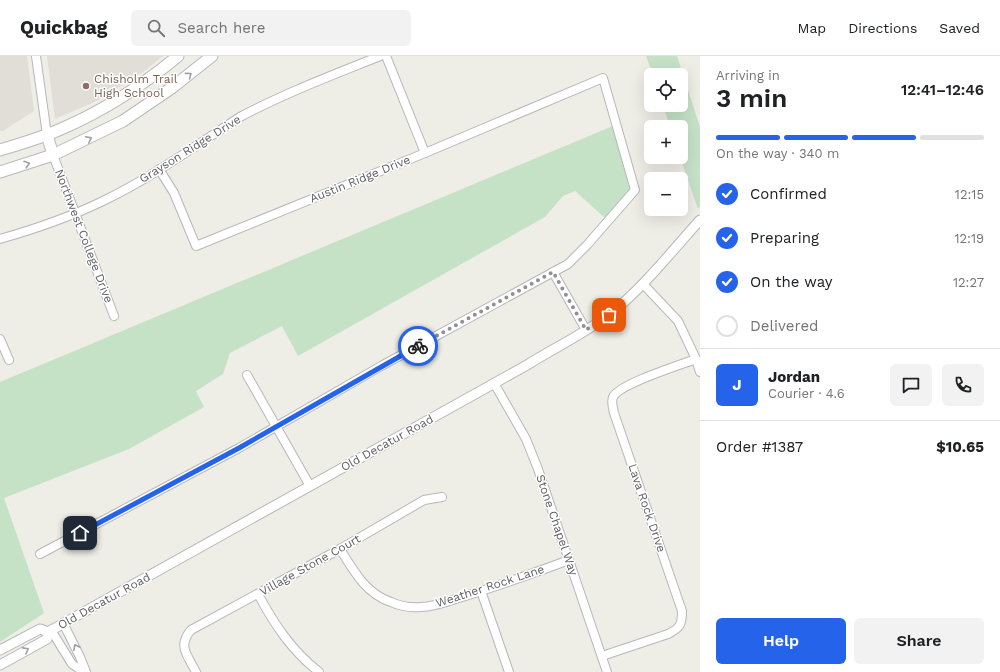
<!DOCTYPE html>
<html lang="en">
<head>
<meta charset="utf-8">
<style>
	:root { --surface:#fff; --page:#f2f2f2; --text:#202124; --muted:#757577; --line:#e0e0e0; --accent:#2563eb }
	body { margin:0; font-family:"Work Sans",sans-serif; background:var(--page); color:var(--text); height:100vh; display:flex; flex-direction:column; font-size:15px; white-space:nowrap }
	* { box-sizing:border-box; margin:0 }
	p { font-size:13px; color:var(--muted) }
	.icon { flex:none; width:22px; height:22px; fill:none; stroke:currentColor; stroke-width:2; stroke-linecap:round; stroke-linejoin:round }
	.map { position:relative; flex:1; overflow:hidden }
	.sheet { display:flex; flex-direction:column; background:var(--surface); width:300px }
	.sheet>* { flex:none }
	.buttons { position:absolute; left:644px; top:12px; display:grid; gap:8px }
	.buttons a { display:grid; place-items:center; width:44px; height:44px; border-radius:6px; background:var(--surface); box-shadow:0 4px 16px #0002; font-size:20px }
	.pin { position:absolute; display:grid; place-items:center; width:34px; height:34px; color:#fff; margin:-17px; border-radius:8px; box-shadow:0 2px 6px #0006 }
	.courier { position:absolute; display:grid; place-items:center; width:40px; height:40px; margin:-20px; border:3px solid #2563eb; border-radius:50%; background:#fff; color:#222; box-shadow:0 1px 5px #0007 }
	.head em { font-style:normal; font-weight:600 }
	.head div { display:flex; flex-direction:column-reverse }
	.head { display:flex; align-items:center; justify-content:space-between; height:68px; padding:0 16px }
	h1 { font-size:26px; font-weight:600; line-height:30px }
	.bar { display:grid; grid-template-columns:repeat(4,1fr); gap:6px 4px; align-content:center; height:48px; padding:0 16px }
	.bar i { height:5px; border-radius:3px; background:var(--line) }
	.bar .current { background:var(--accent) }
	.bar p { grid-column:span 4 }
	.line { display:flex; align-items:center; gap:10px; padding:0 16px; border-top:1px solid var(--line) }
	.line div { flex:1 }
	.round { display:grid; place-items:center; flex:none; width:42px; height:42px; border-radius:6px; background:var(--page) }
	ol { padding:0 16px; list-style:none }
	li { display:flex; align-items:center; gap:12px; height:44px }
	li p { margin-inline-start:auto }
	li .icon { padding:4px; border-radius:50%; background:var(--accent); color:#fff; stroke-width:4 }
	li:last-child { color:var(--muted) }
	li i { width:22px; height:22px; border:2px solid var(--line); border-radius:50% }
	.cta { display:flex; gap:8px; margin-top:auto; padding:8px 16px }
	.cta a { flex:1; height:46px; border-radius:6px; background:var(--accent); color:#fff; font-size:16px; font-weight:600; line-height:46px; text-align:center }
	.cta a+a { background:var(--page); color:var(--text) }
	header { display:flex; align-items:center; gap:24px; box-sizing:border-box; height:56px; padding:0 20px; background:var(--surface); border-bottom:1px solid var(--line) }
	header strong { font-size:19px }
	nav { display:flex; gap:22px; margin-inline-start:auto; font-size:14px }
	.search { width:280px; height:36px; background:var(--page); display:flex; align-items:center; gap:10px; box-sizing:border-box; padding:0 14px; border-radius:6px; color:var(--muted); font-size:15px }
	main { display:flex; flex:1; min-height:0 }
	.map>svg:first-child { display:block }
	.education { fill:#e1ded7 }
	.green { fill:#c5e2c7 }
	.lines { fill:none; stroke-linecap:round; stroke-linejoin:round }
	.minor-casing { stroke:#b6b7bb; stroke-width:10 }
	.tertiary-casing { stroke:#b6b7bb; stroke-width:11 }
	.secondary-casing { stroke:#b7b9be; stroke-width:13 }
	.minor { stroke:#fff; stroke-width:8 }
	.tertiary { stroke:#fff; stroke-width:9 }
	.secondary { stroke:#fff; stroke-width:11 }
	.oneway { stroke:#9ea0a2 }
	.done { stroke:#909192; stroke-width:4; stroke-dasharray:0 7.2 }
	.route { stroke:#2563eb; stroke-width:5 }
	.education-dot { fill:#8d6e63; stroke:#fff; stroke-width:1.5 }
	.labels { text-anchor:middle; stroke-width:3; stroke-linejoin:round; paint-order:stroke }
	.education-label { font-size:12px; fill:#785e54; stroke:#fff; text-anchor:start }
	.street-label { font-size:12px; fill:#5e6064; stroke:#fff }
</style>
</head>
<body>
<header>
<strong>Quickbag</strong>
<div class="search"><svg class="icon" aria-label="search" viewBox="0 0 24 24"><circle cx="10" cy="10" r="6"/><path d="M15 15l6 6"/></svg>Search here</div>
<nav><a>Map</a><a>Directions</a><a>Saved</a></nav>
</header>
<main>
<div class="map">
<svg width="700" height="616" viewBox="0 0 700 616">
	<rect width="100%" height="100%" fill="#eeede6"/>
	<g class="education">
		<polygon points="0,0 27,0 34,55 3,75 0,75"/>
		<polygon points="47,0 163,0 143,16 99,44 55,63"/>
	</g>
	<g class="green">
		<polygon points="646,0 677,0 700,71 700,150 698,153 680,101 681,71 670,71 663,49 681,49 681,19 653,19"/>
		<polygon points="613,70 633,130 631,134 605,162 575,135 563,140 545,161 298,300 282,270 230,297 223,318 196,335 204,351 129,393 4,442 44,557 0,586 0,326"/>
	</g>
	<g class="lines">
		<g class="minor-casing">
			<g id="minor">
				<polyline points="36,0 47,79"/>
				<polyline points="386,0 425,97"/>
				<polyline points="53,99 114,260"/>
				<path d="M0,183C35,173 70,161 103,145C151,122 195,90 240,61C285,37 333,19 380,0"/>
				<polyline points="553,216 586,274"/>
				<polyline points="643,228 678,265 696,303 700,316"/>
				<polyline points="0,283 9,304"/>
				<polyline points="247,319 310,430"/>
				<polyline points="494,327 526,383 538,413 607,616"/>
				<path d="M340,493C353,514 366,538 391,546C400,550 411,552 421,551C435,551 449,545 462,541C498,530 534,517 569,504"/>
				<polyline points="40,498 239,392 383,309 568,208 587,189 635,134 603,22 425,97 196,190 174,137 159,113"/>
				<polyline points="481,535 509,616"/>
				<path d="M258,538C274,568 292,595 319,616"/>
				<polyline points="63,567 80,601 86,616"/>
				<polyline points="51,574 72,608 84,616"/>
				<path d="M602,600L668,578C680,572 682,569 682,555L614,357C613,352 611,346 613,341C619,328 680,309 696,303"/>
				<path d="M196,616C188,600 177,590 191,574L340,493L424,444L442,441"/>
			</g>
		</g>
		<g class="tertiary-casing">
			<g id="tertiary">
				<path d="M48,576L527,309C554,292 584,278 610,258C644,231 671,196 700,164"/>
				<polyline points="0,594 40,573 48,576"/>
				<polyline points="0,609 47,583 48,576"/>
			</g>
		</g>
		<g class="secondary-casing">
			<g id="secondary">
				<polyline points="47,79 53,99"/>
				<path d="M0,94C20,88 41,82 61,73C103,55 143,29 178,0"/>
				<polyline points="0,116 53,99 123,65 173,31 212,0"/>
			</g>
		</g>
		<use href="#minor" class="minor"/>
		<use href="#tertiary" class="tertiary"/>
		<use href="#secondary" class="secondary"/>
	</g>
	<defs><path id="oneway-chevron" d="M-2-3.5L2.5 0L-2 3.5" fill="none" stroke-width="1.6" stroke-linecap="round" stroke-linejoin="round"/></defs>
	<g class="oneway">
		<use href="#oneway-chevron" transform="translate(189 19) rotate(-37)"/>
		<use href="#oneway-chevron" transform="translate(89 83) rotate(-26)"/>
		<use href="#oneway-chevron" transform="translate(27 108) rotate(-18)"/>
		<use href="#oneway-chevron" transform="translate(76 591) rotate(-117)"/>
		<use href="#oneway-chevron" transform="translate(26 594) rotate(-29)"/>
	</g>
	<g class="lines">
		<polyline class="done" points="418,290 553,216 586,274 609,259"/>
		<polyline class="route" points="80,477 239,392 418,290"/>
	</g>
	<circle class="education-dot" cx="86" cy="30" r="4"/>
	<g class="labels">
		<g class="education-label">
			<text x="94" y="27">Chisholm Trail<tspan x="94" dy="14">High School</tspan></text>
		</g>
		<g class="street-label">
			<text transform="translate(190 93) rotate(-32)" y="4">Grayson Ridge Drive</text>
			<text transform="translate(360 123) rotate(-22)" y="4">Austin Ridge Drive</text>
			<text transform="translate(84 180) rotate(69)" y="4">Northwest College Drive</text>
			<text transform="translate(387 387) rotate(-29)" y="4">Old Decatur Road</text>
			<text transform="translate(647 452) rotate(71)" y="4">Lava Rock Drive</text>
			<text transform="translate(557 469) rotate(71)" y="4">Stone Chapel Way</text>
			<text transform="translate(310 509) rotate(-29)" y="4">Village Stone Court</text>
			<text transform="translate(490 530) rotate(-18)" y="4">Weather Rock Lane</text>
			<text transform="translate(104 545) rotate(-29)" y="4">Old Decatur Road</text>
		</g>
	</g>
</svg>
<div class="buttons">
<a><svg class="icon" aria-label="locate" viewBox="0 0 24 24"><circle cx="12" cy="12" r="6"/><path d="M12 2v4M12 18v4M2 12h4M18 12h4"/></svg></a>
<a>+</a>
<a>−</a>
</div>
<div class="pin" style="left:609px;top:259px;background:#ea580c"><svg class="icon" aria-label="bag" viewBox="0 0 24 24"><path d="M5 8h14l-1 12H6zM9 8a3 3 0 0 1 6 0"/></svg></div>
<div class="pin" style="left:80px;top:477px;background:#1f2937"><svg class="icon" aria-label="home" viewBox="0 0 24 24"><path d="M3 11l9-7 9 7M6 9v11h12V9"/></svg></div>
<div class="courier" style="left:418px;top:290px"><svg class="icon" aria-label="bike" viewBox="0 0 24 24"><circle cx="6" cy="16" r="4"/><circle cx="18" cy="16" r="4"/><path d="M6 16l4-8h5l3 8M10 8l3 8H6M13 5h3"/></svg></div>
</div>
<section class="sheet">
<div class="head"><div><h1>3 min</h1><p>Arriving in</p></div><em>12:41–12:46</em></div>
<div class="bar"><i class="current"></i><i class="current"></i><i class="current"></i><i></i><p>On the way · 340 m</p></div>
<ol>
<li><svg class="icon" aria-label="check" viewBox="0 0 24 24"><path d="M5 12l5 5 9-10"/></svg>Confirmed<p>12:15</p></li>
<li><svg class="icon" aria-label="check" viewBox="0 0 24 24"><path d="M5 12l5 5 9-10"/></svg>Preparing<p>12:19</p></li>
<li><svg class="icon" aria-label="check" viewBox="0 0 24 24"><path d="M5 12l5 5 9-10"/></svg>On the way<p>12:27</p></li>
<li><i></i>Delivered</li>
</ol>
<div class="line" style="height:72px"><b class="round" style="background:var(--accent);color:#fff">J</b><div><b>Jordan</b><p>Courier · 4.6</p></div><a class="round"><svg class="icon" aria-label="chat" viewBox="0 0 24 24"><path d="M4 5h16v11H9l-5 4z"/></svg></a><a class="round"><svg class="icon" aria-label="phone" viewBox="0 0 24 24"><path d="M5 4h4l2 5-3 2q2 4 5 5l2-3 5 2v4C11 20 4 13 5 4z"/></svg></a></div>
<div class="line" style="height:52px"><div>Order #1387</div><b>$10.65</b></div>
<div class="cta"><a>Help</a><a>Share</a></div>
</section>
</main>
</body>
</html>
